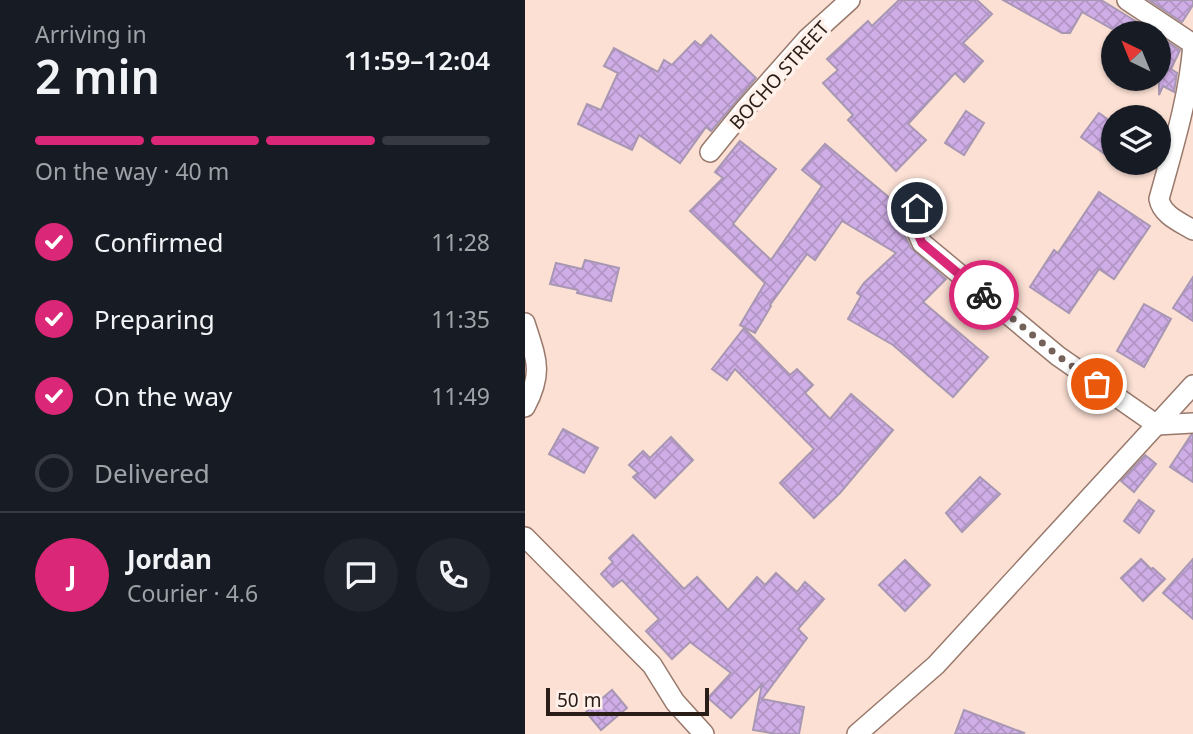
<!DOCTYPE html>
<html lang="en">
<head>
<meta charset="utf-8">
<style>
	:root { --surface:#171b24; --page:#20242c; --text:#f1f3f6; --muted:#9ea1a6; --line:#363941; --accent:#db2777 }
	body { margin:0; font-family:"Noto Sans",sans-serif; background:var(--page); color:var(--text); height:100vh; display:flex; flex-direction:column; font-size:26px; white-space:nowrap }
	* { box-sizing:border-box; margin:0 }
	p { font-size:23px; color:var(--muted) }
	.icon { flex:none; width:38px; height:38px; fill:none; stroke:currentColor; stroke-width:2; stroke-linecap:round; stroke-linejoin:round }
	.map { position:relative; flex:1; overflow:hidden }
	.panel { display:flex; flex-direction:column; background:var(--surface); width:525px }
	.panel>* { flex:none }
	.needle { width:46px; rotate:317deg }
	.buttons { position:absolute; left:576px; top:21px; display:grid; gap:14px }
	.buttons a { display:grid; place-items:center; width:70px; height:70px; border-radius:50%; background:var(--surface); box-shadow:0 2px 5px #0004; font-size:35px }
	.scale { position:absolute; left:21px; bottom:18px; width:163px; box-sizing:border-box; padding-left:7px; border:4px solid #291d18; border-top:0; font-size:19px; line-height:24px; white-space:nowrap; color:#291d18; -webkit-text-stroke:5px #fff0ea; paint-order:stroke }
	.pin { position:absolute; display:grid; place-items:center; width:60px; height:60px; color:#fff; margin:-30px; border:4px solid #fff; border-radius:50%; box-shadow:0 2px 7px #0007 }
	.courier { position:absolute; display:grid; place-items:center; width:70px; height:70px; margin:-35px; border:5px solid #db2777; border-radius:50%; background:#fff; color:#222; box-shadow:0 2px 9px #0007 }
	.headline em { font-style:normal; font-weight:600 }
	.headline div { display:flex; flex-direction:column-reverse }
	.headline { display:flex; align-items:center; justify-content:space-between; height:119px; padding:0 35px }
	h1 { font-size:46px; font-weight:600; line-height:52px }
	.bar { display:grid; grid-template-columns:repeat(4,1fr); gap:10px 7px; align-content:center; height:84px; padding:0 35px }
	.bar i { height:9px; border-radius:5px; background:var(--line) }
	.bar .on { background:var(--accent) }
	.bar p { grid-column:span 4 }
	.line { display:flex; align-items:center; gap:18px; padding:0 35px; border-top:2px solid var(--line) }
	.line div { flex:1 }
	.round { display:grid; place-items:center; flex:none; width:74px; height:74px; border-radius:37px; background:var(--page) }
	ol { padding:0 35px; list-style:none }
	li { display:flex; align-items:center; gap:21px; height:77px }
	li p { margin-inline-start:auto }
	li .icon { padding:7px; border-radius:50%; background:var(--accent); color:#fff; stroke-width:4 }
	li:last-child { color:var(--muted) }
	li i { width:38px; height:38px; border:4px solid var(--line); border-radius:50% }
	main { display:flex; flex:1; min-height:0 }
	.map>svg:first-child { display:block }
	.building { fill:url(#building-cross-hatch); stroke:#a897b3; stroke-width:2 }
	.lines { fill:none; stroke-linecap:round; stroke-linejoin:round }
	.street-casing { stroke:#98796c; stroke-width:22 }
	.street { stroke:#fff; stroke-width:19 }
	.done { stroke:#73615a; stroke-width:7; stroke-dasharray:0 12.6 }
	.route { stroke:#db2777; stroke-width:9 }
	.labels { text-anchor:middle; stroke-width:7; stroke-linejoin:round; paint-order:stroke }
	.street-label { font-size:19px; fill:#291d18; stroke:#fff0ea }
</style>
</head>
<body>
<main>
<section class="panel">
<div class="headline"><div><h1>2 min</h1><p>Arriving in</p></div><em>11:59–12:04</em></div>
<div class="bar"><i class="on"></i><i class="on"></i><i class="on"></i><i></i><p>On the way · 40 m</p></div>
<ol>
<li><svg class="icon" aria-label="check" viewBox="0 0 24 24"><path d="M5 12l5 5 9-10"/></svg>Confirmed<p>11:28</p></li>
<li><svg class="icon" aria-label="check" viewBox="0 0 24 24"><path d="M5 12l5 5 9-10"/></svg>Preparing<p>11:35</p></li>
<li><svg class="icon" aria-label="check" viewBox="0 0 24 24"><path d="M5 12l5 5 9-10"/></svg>On the way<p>11:49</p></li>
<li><i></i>Delivered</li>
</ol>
<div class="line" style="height:126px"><b class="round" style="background:var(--accent);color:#fff">J</b><div><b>Jordan</b><p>Courier · 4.6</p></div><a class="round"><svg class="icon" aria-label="chat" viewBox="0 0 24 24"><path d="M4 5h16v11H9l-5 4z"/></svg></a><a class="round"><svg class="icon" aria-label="phone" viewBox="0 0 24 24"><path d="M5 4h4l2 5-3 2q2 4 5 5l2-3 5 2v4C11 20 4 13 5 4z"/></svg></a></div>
</section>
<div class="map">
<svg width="668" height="734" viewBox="0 0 668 734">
	<defs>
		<pattern id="building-cross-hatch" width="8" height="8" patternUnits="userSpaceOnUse" patternTransform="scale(1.75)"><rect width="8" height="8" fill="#cfade6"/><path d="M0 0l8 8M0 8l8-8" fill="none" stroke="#b294c5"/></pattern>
	</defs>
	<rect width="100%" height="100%" fill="#fce0d4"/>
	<g class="building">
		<polygon points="374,0 452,0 467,14 438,43 458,61 439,82 430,73 383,124 401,140 371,171 323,120 328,115 298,83 313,70 302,59 343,21 347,26"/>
		<polygon points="478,0 576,0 630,33 594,33 557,12 545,33 537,33"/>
		<polygon points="624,0 668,0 668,5 657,22"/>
		<polygon points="186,35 231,78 186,131 181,127 155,163 114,135 107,150 53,124 62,104 76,110 93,73 79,66 89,48 133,72 139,60 147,65 170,41 176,46"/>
		<polygon points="634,36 655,50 646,69 652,73 649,92 638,86 634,95"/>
		<polygon points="441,111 459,123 439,155 420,143"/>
		<polygon points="574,113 588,123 588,160 556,137"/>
		<polygon points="215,141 251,169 208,224 246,260 297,186 277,170 300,144 379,210 377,225 375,227 386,248 421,279 398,302 463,357 428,397 368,345 323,319 336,296 332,293 339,283 371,253 317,221 290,260 282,254 245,305 246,306 230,333 215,325 240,283 165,211 198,178 190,172"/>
		<polygon points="574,192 625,226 589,279 574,269 544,313 505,287 529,250 533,253"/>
		<polygon points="60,260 94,268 86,301 52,293 53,290 25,284 31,263 57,269"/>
		<polygon points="668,277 668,321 648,308"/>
		<polygon points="619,304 646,319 619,367 592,351"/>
		<polygon points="219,328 265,375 272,369 288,385 280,393 305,419 326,394 368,430 315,493 289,518 255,483 289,449 210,369 202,380 187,369"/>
		<polygon points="38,429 73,448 59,473 24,454"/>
		<polygon points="666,435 668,435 668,482 645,467"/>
		<polygon points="146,437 168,460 130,498 108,477 113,473 104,465 118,451 125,458"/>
		<polygon points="620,455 631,464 609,492 596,481"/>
		<polygon points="455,477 475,494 437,532 421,513"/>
		<polygon points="614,500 629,511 614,533 599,521"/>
		<polygon points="108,535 159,589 172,577 203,610 232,577 240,585 251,573 272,592 280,582 299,599 273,629 282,638 237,699 279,707 274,734 252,734 228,730 237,684 206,718 183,698 206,673 165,642 147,659 121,631 134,619 97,580 88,587 76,574 88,562 84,558"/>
		<polygon points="616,559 626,569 628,568 640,579 618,601 596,578"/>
		<polygon points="668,559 668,619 638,593"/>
		<polygon points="380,560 405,585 380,611 354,585"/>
		<polygon points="87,690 102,708 76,730 61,712"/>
		<polygon points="439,710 499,733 498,734 430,734"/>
	</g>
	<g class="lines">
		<g class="street-casing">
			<g id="street">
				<polyline points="602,0 668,44"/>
				<path d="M668,44C664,97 648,148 634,199C637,215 655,222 668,230"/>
				<polyline points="185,152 220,109 282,39 325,0"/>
				<polyline points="392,207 389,225 397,243 533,356 632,425 668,423"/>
				<path d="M0,323C11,358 19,372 0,407"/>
				<polyline points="0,537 127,665 150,702 179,734"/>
				<polyline points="332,734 411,665 668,385"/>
			</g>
		</g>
		<use href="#street" class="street"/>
	</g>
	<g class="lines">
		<polyline class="done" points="459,295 533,356 572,384"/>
		<polyline class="route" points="392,208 389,225 397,243 459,295"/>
	</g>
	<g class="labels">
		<g class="street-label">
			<text transform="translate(254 75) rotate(-48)" y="7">BOCHO STREET</text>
		</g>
	</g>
</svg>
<div class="buttons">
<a><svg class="needle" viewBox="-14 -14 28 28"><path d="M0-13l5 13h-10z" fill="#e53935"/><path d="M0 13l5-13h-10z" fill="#9ea1a6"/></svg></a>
<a><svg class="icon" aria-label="layers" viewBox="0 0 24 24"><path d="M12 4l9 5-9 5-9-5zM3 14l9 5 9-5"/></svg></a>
</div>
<div class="scale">50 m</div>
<div class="pin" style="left:572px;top:384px;background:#ea580c"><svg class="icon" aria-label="bag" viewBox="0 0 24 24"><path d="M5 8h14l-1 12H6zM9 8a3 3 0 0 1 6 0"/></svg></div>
<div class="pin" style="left:392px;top:208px;background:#1f2937"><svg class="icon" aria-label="home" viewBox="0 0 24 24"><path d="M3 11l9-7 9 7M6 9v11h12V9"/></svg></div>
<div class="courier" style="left:459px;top:295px"><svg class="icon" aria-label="bike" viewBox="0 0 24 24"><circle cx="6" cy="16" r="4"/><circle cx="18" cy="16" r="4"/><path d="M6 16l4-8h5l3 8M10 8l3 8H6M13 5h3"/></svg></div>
</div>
</main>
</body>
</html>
